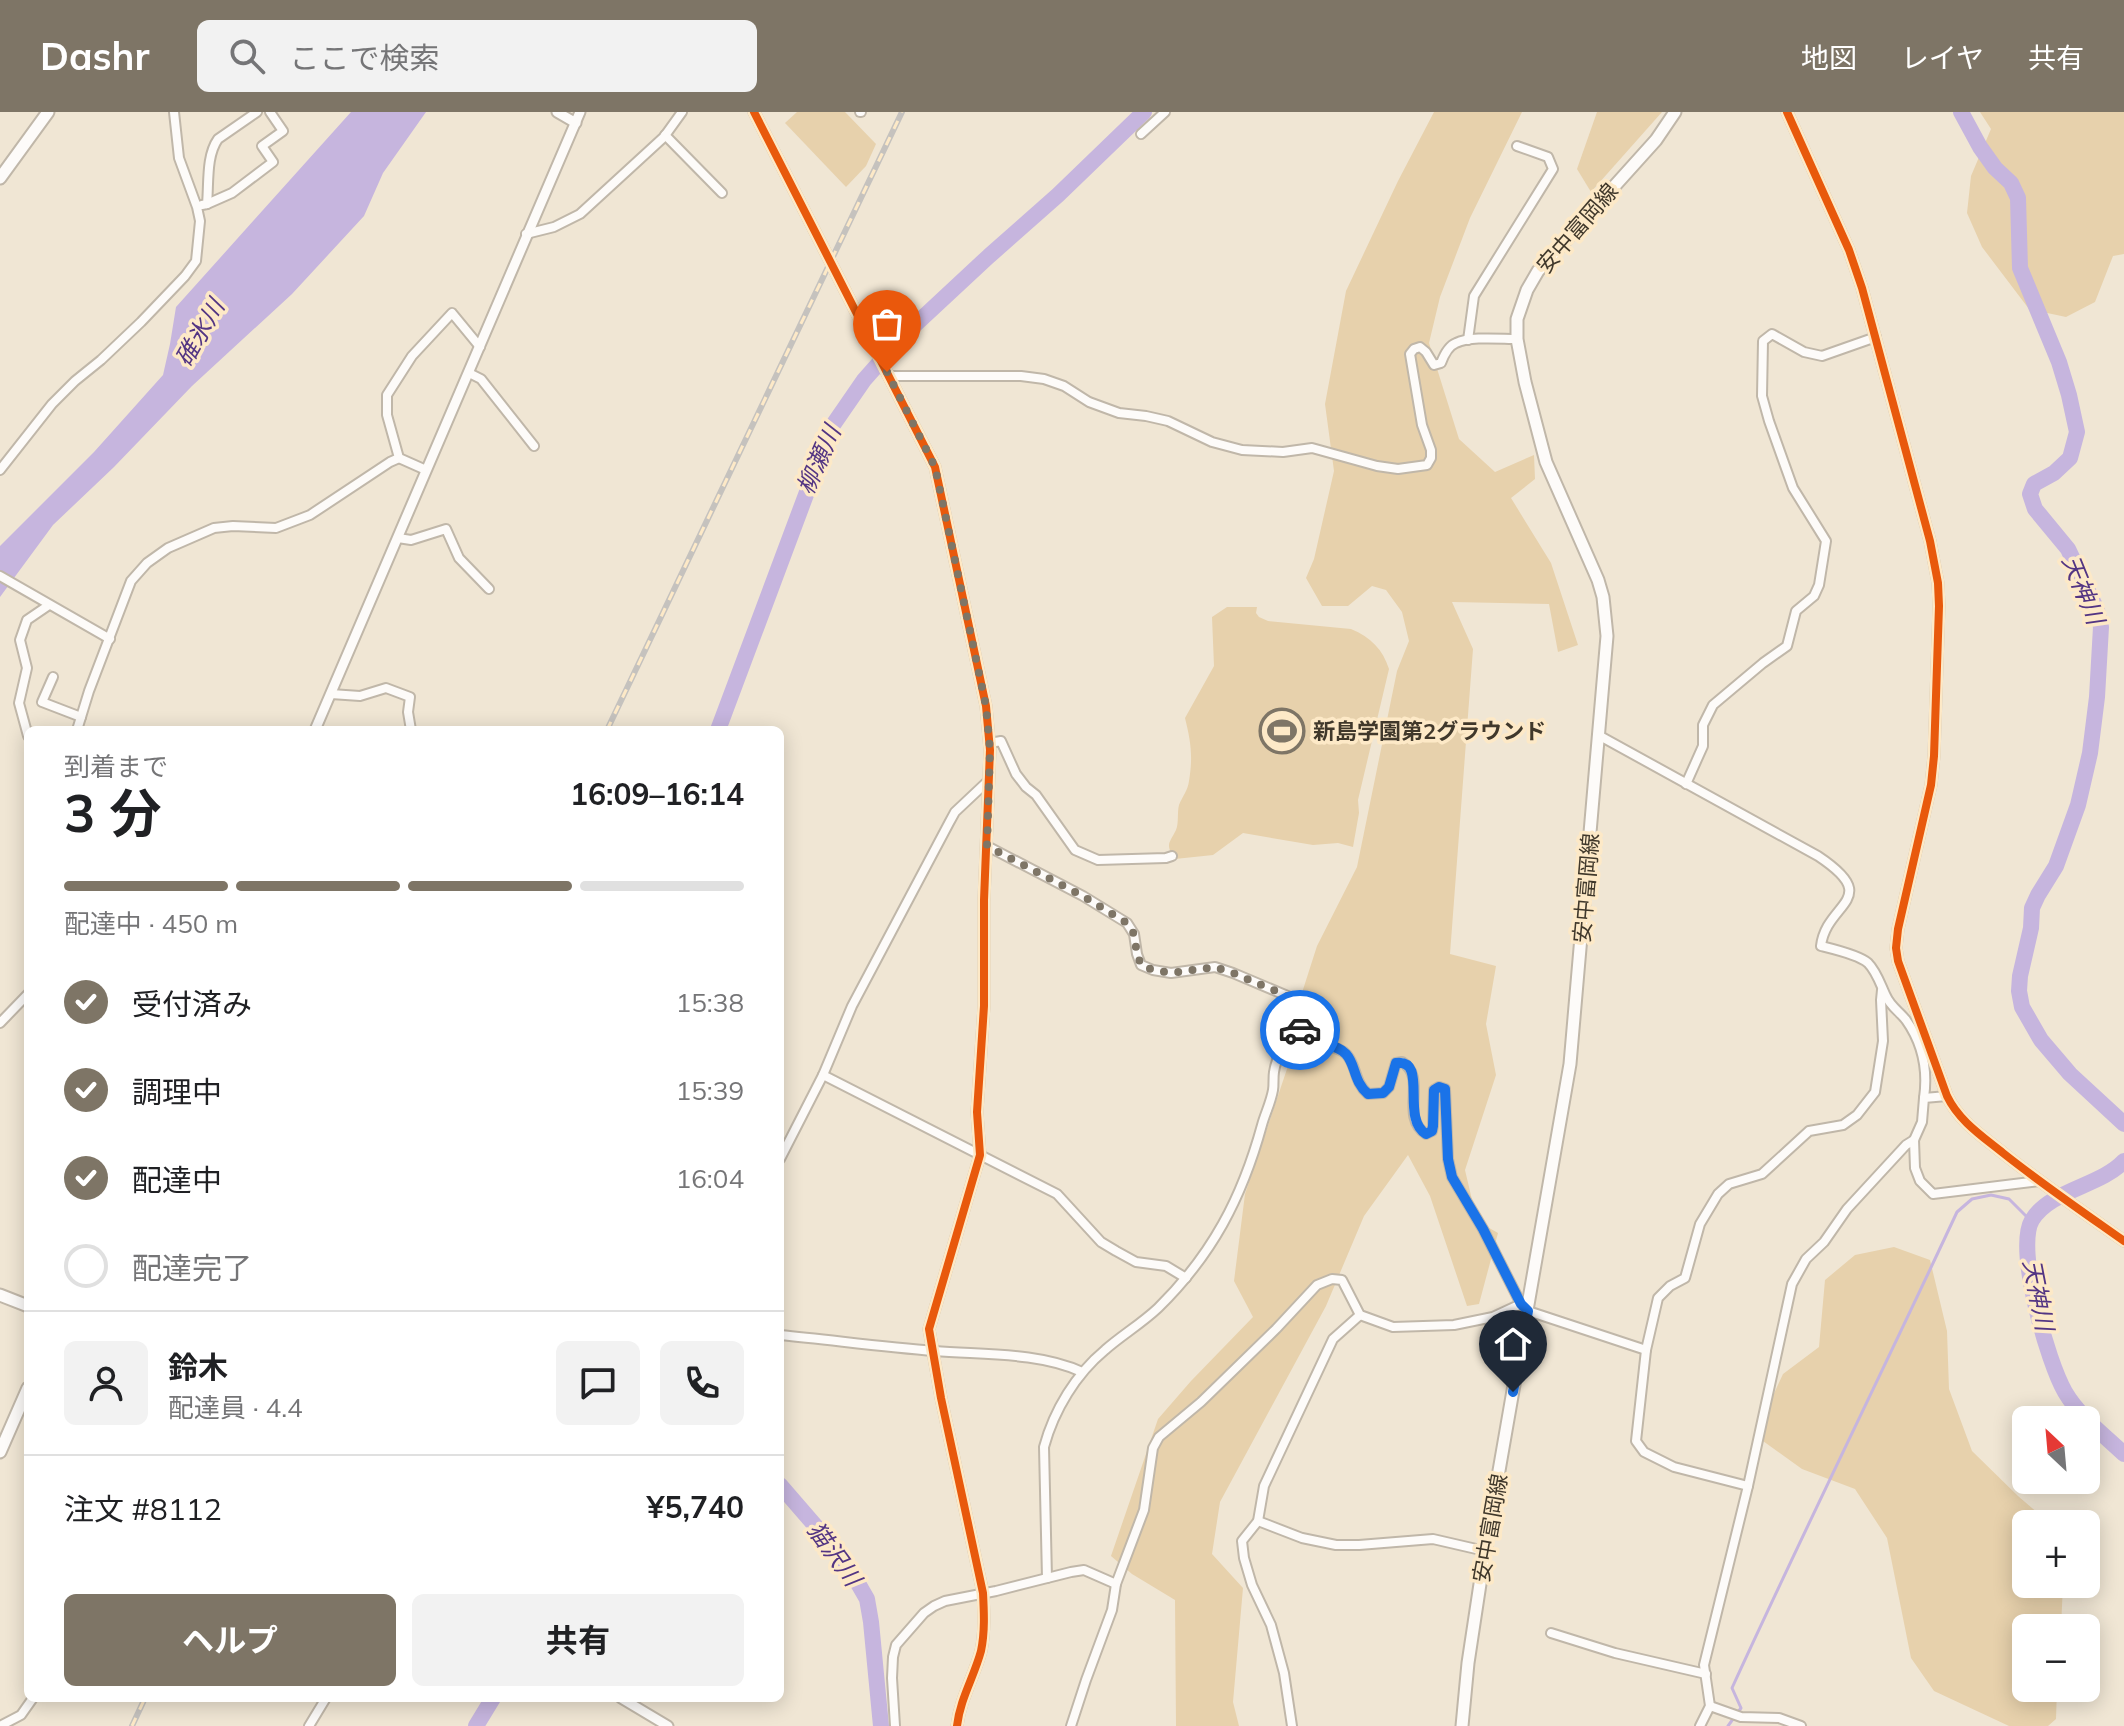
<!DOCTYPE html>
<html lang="ja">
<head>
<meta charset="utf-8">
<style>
	:root { --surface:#fff; --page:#f2f2f2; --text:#202124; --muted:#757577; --line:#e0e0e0; --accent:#7e7566 }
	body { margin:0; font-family:Mulish,"Noto Sans JP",sans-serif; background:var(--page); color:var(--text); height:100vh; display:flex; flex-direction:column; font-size:30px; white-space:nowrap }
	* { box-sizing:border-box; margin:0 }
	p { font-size:26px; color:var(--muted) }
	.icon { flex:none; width:44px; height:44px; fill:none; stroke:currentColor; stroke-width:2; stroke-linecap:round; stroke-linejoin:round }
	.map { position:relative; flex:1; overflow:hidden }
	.side { position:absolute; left:24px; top:614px; width:760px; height:976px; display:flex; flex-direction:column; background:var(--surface); border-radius:12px; box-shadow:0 4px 20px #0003 }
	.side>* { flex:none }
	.needle { width:52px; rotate:334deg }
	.fabs { position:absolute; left:2012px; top:1294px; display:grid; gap:16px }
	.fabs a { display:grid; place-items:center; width:88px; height:88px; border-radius:12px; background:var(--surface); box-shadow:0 4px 20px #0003; font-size:40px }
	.pin { position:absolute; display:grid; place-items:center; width:68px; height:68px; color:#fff; margin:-82px -34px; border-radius:50% 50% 50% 0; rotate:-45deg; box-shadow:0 0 8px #0007 }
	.pin .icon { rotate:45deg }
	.courier { position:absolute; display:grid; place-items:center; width:80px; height:80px; margin:-40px; border:6px solid #1a73e8; border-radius:50%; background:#fff; color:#222; box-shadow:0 2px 10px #0007 }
	.overview em { font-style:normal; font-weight:700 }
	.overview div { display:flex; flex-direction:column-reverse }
	.overview { display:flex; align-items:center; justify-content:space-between; height:136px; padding:0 40px }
	h1 { font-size:52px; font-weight:700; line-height:60px }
	.bar { display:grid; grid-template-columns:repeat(4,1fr); gap:12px 8px; align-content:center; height:96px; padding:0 40px }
	.bar i { height:10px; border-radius:6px; background:var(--line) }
	.bar .active { background:var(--accent) }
	.bar p { grid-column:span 4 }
	.line { display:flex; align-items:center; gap:20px; padding:0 40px; border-top:2px solid var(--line) }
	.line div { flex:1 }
	.round { display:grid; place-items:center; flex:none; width:84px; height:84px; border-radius:12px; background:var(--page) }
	ol { padding:0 40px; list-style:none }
	li { display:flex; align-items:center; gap:24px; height:88px }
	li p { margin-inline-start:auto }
	li .icon { padding:8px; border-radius:50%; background:var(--accent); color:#fff; stroke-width:4 }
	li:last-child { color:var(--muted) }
	li i { width:44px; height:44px; border:4px solid var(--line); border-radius:50% }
	.cta { display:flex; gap:16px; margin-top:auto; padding:16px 40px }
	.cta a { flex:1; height:92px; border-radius:12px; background:var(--accent); color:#fff; font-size:32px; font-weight:700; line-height:92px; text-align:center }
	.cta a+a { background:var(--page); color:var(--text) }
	header { display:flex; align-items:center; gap:48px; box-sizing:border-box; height:112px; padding:0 40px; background:var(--accent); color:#fff }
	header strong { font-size:38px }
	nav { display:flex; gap:44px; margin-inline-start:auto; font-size:28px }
	.search { width:560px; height:72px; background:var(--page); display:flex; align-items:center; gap:20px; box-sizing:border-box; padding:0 28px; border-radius:12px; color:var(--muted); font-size:30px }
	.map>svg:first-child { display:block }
	.green { fill:#e7d1ac }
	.water { fill:#c6b5de }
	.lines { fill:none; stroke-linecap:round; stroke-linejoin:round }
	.stream { stroke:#c6b5de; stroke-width:3 }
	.river { stroke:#c6b5de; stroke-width:16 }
	.minor-casing { stroke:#c0b7a9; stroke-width:12 }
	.tertiary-casing { stroke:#c0b7a9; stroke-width:13 }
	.secondary-casing { stroke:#c0b7a9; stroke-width:15 }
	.minor { stroke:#fdfbf9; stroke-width:8 }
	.tertiary { stroke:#fdfbf9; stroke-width:9 }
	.secondary { stroke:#fdfbf9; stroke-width:11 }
	.rail-casing { stroke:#c5c2be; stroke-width:6 }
	.rail { stroke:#fde9c7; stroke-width:3; stroke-dasharray:9; stroke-linecap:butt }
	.cycleway-casing { stroke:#fde9c7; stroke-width:13 }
	.cycleway { stroke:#e8590c; stroke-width:8 }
	.done { stroke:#7e7566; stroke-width:8; stroke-dasharray:0 14.4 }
	.route { stroke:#1a73e8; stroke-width:10 }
	.labels { text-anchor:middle; stroke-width:7; stroke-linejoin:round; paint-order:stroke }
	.street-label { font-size:22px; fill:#40382b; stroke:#fde9c7 }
	.poi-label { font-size:22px; font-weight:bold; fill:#40382b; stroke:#fde9c7; text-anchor:start }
	.water-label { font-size:24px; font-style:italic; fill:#533583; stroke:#fde9c7 }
</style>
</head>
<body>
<header>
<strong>Dashr</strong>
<div class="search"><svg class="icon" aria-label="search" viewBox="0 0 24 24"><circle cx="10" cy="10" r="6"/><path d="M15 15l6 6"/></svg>ここで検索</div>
<nav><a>地図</a><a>レイヤ</a><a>共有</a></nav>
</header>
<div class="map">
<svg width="2124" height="1614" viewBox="0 0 2124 1614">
	<rect width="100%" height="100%" fill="#f0e6d4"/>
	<g class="green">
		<polygon points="797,0 845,0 876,32 866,54 846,75 785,11"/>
		<polygon points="1434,0 1522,0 1470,106 1440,185 1429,231 1459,327 1495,360 1534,343 1535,367 1511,386 1551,451 1578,533 1558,540 1549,492 1452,490 1473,537 1450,842 1496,854 1486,912 1496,963 1465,1058 1477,1109 1498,1121 1479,1192 1467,1194 1430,1084 1408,1043 1364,1104 1326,1194 1220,1390 1212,1442 1243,1476 1233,1590 1239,1614 1176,1614 1175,1488 1132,1462 1111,1444 1158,1307 1191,1269 1253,1205 1234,1169 1245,1082 1288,954 1298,937 1300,887 1317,834 1357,755 1397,559 1409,529 1402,500 1386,478 1372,474 1348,494 1322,494 1306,466 1314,447 1334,359 1325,292 1346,179 1398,69"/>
		<polygon points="1597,0 1662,0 1591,80 1577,57"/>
		<polygon points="1980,0 2124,0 2124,142 2113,144 2095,190 2066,205 2029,197 1982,135 1967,101 1971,64 1991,17"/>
		<path d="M1227,495H1257L1256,501L1259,505L1268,509L1351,517C1371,525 1383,538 1389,557L1358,688L1359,701L1353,735L1338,731L1313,733L1243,721L1213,743L1175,747C1165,732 1169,732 1176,718C1179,711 1177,701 1179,693C1182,685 1188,678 1189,669C1193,645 1191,630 1185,606L1214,554L1212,505Z"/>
		<polygon points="1894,1135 1930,1148 1947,1219 1949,1277 1972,1339 2018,1384 2046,1408 2047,1412 2026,1412 2026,1472 2063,1472 2061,1516 2026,1516 2026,1576 2057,1576 2056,1607 2048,1614 2009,1614 1934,1579 1911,1546 1887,1426 1855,1377 1802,1357 1763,1329 1762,1307 1783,1262 1819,1235 1825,1168 1855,1143"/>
	</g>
	<polygon class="water" points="351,0 426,0 383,61 364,104 292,182 192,274 114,355 53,413 0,485 0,434 94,340 163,263 170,232 176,195"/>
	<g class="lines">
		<path class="stream" d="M1728,1614L1741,1596L1732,1576C1805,1416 1883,1259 1957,1100L1972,1087L1991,1083L2009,1087L2031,1109"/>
		<g class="river">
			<polyline points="1961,0 1980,35 1995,56 2011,71 2018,86 2020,156 2059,250 2069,283 2077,320 2070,346 2054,361 2034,372 2030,382 2035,397 2068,437 2097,498 2101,515 2097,585 2090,641 2078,693 2056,754 2038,783 2032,796 2031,816 2020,864 2019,879 2022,895 2041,928 2070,962 2124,1012"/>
			<polyline points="718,618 810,372 824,326 864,268 903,224 989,144 1058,83 1144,0"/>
			<path d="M2124,1049C2101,1074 2050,1078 2032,1108C2015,1137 2048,1251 2065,1280C2079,1304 2104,1323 2124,1342"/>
			<polyline points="780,1373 838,1440 848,1454 867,1487 871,1510 881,1614"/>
			<polyline points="476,1614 493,1586"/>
		</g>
		<g class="minor-casing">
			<g id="minor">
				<polyline points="860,0 861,0"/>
				<polyline points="1141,22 1165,0"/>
				<polyline points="665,23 722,81"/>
				<polyline points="207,92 232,81 273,50 262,34 283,19 270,0"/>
				<path d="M202,93L207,92C209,71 206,44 218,27L257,0"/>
				<polyline points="526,122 554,115 580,102 664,25 682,0"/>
				<polyline points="1468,228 1474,184 1553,57 1548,45 1517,34"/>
				<polyline points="469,261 481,267 534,334"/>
				<path d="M890,264H1021L1044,267L1064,274L1089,290L1119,301L1146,304L1168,309L1212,330L1242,338L1283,340L1312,336L1377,354L1398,357L1427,353L1431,346V338L1422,313L1410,242L1414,237L1420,235L1426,240L1434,253L1441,251C1444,243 1448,234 1456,231C1471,224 1500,227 1517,227"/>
				<polyline points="0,358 52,292 75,269 101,248 141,210 185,164 196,149 200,109 197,95 179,46 174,0"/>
				<polyline points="426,358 399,346 387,303 387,283 412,244 452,201 480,235"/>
				<polyline points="398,426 411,428 446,417 459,446 489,477"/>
				<polyline points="0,464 110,527"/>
				<polyline points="53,565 42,590 81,605"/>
				<polyline points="331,582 360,584 386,576 410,585 408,600 411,618"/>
				<polyline points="77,618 89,579 131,469 147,451 168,436 214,416 233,414 276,416 310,403 390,350 399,346"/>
				<polyline points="28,624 19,591 27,556 20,528 27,508 49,493"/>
				<path d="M1600,624L1818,744C1884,788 1826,790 1821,834C1833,837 1859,843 1868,851C1877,860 1881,874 1886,884C1890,894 1900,900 1906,908C1923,932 1928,958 1924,986"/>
				<polyline points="990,631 1001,629 1016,662 1026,675 1036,683 1075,738 1098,748 1166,746 1172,744"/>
				<polyline points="1686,672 1703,634 1703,613 1713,593 1763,551 1787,534 1796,499 1814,484 1819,473 1826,429 1793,376 1769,309 1762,284 1763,229 1772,222 1804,240 1822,244 1876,225"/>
				<path d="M987,734L1083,784L1127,811L1134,822L1137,842L1141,853L1153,858L1171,861L1215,855L1233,861L1290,885C1302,917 1278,931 1274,960C1273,966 1274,972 1273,978C1271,990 1265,1002 1262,1013C1242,1086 1212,1143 1158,1196C1141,1212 1122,1223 1105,1238C1076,1262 1054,1298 1044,1335L1047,1466"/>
				<path d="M1294,910C1301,919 1307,926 1318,931C1328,935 1339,934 1347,943C1357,955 1354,970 1368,982L1383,981L1389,975L1396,951L1402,950C1428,965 1399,1005 1426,1022L1432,1019L1433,1014L1434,978L1439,975L1445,977L1448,1047L1452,1065L1483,1117L1521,1192L1528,1199L1646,1238L1636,1329L1644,1340L1674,1355L1748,1374"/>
				<polyline points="0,911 28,882"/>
				<polyline points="823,963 1057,1082 1101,1130 1116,1139 1136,1150 1166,1154 1186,1166"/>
				<polyline points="1947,984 1924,986 1922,1010 1914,1028 1915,1056 1920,1069 1933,1082 2039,1069"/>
				<polyline points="780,1047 823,963 852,894 949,711 955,700 989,668"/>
				<path d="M780,1223C832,1228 883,1235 935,1239C982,1243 1039,1240 1082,1260"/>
				<polyline points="1646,1238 1658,1186 1670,1174 1685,1166 1700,1112 1718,1082 1729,1072 1762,1062 1809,1019 1843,1013 1857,1003 1875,980 1883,929 1881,888 1882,878"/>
				<polyline points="1258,1409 1302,1426 1336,1433 1359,1433 1433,1427 1485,1439"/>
				<polyline points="1551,1521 1615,1541 1706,1562"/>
				<polyline points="1710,1594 1741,1605 1779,1606 1801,1614"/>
				<polyline points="0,1614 21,1603 33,1586"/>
				<polyline points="309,1614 326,1586"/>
				<polyline points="895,1614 892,1566 893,1545 896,1533 924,1501 934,1494 945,1489 996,1479 1071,1460 1084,1458 1116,1472"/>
				<polyline points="1071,1614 1086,1568 1112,1498 1116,1472 1144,1398 1153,1336 1159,1325 1201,1290 1276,1217 1317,1173 1332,1167 1342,1168 1360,1203 1393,1215 1454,1213 1493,1205 1521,1192"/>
				<polyline points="1292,1614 1284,1561 1271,1513 1252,1473 1244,1446 1242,1429 1258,1409 1264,1374 1333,1227 1360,1203"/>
				<polyline points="1700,1614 1710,1594 1704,1553 1748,1374 1792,1172 1806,1147 1824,1130 1847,1097 1906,1033 1914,1028"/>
			</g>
		</g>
		<g class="tertiary-casing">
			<g id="tertiary">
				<polyline points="557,0 576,11"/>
				<path d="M754,0L935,355L986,594L990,638L984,788V894L977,1000L980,1043L929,1217L941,1286L983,1481C984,1500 985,1520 981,1539C974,1565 960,1587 957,1614"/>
				<path d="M1787,0L1849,138L1862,176L1930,429L1938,471L1939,494L1934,644L1931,673L1898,817L1896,836L1898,849L1947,984C1959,1009 1982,1024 2003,1041C2042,1072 2083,1100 2124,1129"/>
				<polyline points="315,618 580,0"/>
				<polyline points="621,1586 668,1614"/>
			</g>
		</g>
		<g class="secondary-casing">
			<g id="secondary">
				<polyline points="0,66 48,0"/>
				<polyline points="0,1183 28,1194"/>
				<polyline points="0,1340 28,1276"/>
				<polyline points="1462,1614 1468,1551 1485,1439 1570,952 1607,524 1603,485 1598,468 1546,350 1525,270 1517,227 1517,207 1527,178 1538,159 1656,28 1675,0"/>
			</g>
		</g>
		<use href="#minor" class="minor"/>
		<use href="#tertiary" class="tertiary"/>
		<use href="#secondary" class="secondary"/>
		<g class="rail-casing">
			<g id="rail">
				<polyline points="607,618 902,0"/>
				<polyline points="132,1614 145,1586"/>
			</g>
		</g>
		<use href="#rail" class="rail"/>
		<g class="cycleway-casing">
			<g id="cycleway">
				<path d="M754,0L935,355L986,594L990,638L984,788V894L977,1000L980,1043L929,1217L941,1286L983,1481C984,1500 985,1520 981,1539C974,1565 960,1587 957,1614"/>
				<path d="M1787,0L1849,138L1862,176L1930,429L1938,471L1939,494L1934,644L1931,673L1898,817L1896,836L1898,849L1947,984C1959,1009 1982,1024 2003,1041C2042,1072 2083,1100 2124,1129"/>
			</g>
		</g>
		<use href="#cycleway" class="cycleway"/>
	</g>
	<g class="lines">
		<polyline class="done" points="887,260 935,355 986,594 990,638 987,734 1083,784 1127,811 1134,822 1137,842 1141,853 1153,858 1171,861 1215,855 1233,861 1290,885 1295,898 1294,910 1300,918"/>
		<path class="route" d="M1300,918C1315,936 1334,929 1346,942C1356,953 1353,969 1368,982L1383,981L1389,975L1396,951C1429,947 1400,1006 1426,1022L1432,1019L1433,1014L1434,978L1439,975L1445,977L1448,1047L1452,1065L1483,1117L1521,1192L1528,1199L1513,1280"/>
	</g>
	<defs>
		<g id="stadium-ring" transform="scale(2.3)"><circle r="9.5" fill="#fde9c7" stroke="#7e7566" stroke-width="1.5"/><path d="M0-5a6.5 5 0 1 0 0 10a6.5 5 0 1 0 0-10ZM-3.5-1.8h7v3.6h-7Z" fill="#7e7566"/></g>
	</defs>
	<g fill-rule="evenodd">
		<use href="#stadium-ring" x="1282" y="619"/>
	</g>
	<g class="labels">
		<g class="street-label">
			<text transform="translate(1577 116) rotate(-49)" y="8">安中富岡線</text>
			<text transform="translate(1586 776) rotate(-85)" y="8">安中富岡線</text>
			<text transform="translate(1490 1416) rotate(-80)" y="8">安中富岡線</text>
		</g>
		<g class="poi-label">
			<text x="1313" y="627">新島学園第2グラウンド</text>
		</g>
		<g class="water-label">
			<text transform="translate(200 221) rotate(-60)" y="8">碓氷川</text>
			<text transform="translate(819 348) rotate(-66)" y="8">柳瀬川</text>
			<text transform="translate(2083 478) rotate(68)" y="8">天神川</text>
			<text transform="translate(2038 1183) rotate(79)" y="8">天神川</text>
			<text transform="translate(834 1442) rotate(54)" y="8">猫沢川</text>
		</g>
	</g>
</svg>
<div class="fabs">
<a><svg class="needle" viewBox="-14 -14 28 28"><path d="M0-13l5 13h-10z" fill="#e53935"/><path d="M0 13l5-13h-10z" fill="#757577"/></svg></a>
<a>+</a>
<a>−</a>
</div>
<div class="pin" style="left:887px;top:260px;background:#ea580c"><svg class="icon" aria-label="bag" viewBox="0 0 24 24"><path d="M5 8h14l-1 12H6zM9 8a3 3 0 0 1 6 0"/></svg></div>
<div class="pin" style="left:1513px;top:1280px;background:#1f2937"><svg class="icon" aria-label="home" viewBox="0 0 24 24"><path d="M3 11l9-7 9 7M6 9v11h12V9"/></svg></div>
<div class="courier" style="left:1300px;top:918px"><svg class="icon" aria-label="car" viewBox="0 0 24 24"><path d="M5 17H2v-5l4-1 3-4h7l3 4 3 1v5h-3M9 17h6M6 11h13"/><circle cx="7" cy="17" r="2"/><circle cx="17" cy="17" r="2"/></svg></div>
<section class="side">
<div class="overview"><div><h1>3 分</h1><p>到着まで</p></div><em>16:09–16:14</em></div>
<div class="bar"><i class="active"></i><i class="active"></i><i class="active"></i><i></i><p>配達中 · 450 m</p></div>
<ol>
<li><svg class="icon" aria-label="check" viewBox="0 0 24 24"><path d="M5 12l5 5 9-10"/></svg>受付済み<p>15:38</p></li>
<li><svg class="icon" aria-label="check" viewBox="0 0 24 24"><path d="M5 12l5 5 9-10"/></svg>調理中<p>15:39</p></li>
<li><svg class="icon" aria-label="check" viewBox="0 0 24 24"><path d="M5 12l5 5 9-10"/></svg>配達中<p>16:04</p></li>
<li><i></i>配達完了</li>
</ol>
<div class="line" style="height:144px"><a class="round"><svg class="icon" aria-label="person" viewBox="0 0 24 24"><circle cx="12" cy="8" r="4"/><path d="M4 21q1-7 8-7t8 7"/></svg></a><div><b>鈴木</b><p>配達員 · 4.4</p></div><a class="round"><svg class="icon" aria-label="chat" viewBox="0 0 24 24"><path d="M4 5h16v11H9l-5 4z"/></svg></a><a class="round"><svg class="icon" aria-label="phone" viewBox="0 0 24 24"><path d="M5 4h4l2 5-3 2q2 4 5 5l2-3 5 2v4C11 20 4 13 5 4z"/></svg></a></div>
<div class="line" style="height:104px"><div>注文 #8112</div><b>¥5,740</b></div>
<div class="cta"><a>ヘルプ</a><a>共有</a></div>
</section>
</div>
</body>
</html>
